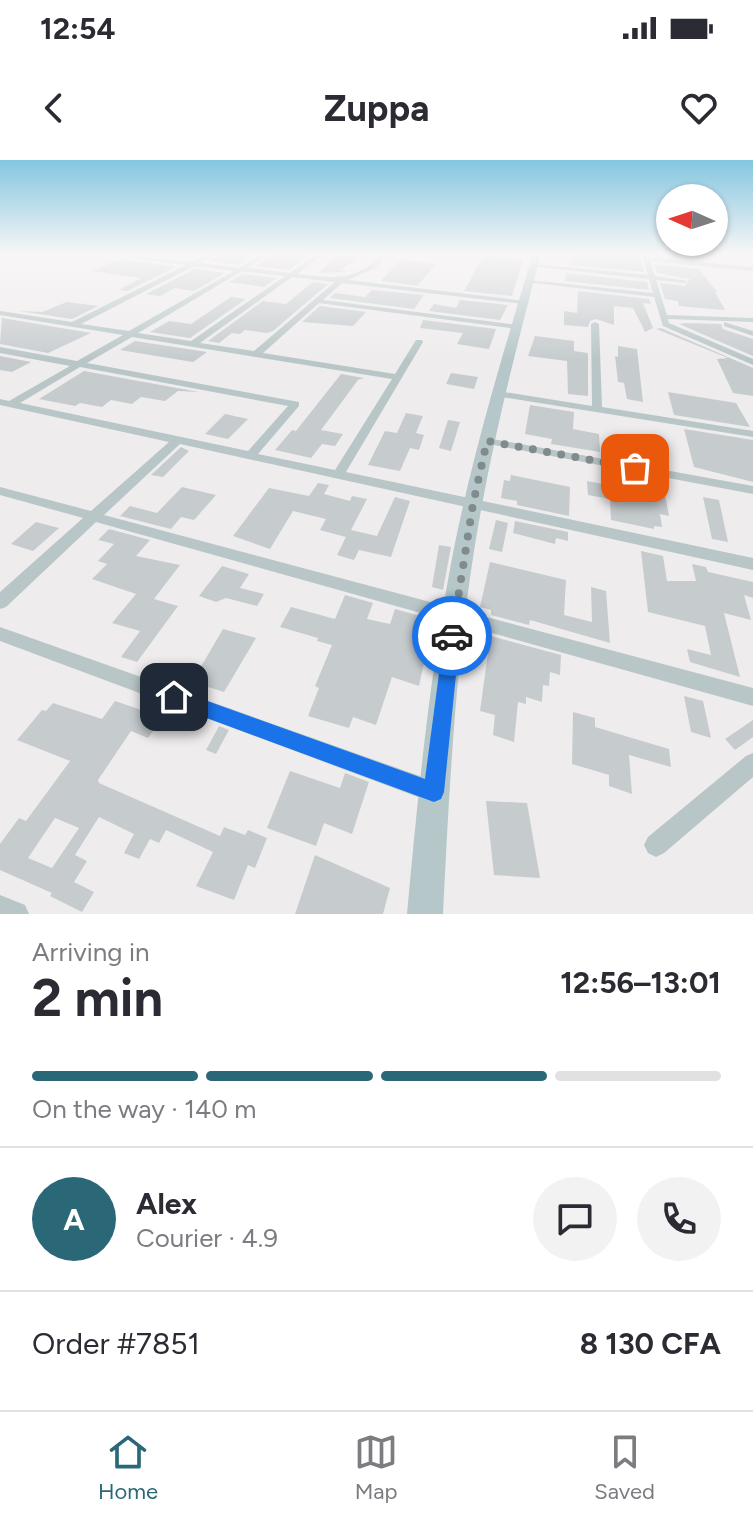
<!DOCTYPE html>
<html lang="en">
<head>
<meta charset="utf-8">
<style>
	:root { --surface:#fff; --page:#f2f2f3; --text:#2b2b33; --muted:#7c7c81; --line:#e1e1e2; --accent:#2b6877 }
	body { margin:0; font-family:Figtree,sans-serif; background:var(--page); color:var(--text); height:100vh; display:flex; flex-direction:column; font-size:30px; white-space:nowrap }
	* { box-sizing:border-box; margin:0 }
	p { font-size:26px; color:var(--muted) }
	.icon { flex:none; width:44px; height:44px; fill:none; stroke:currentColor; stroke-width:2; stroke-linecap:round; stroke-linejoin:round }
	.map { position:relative; height:754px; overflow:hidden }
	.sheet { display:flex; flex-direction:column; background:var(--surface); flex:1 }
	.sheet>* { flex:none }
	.needle { width:52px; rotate:273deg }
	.fabs { position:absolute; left:656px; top:24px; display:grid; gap:16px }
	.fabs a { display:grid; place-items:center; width:72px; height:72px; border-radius:50%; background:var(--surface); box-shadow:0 2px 6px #0004; font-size:40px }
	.pin { position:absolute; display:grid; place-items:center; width:68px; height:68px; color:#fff; margin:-34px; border-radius:16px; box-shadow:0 4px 12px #0006 }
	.courier { position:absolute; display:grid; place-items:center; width:80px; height:80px; margin:-40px; border:6px solid #1a73e8; border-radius:50%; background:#fff; color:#222; box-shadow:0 2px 10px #0007 }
	.overview em { font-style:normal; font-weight:700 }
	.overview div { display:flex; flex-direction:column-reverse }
	.overview { display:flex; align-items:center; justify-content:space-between; height:136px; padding:0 32px }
	h1 { font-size:52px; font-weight:700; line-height:60px }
	.bar { display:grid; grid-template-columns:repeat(4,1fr); gap:12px 8px; align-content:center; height:96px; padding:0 32px }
	.bar i { height:10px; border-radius:6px; background:var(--line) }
	.bar .on { background:var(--accent) }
	.bar p { grid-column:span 4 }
	.line { display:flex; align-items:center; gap:20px; padding:0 32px; border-top:2px solid var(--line) }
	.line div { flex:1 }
	.round { display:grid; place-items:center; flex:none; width:84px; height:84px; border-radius:42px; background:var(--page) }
	.status { display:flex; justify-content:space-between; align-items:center; height:56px; padding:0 40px; background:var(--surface); direction:ltr }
	.status svg { height:22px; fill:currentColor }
	header { display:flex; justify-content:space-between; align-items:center; height:104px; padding:0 32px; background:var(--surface); font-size:36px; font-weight:700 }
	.menu { display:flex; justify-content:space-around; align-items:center; height:112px; border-top:2px solid var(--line); background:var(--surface); font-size:22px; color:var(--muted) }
	.menu a { display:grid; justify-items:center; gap:4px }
	.menu .on { color:var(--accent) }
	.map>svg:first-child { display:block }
	.building { fill:#c6ccce; fill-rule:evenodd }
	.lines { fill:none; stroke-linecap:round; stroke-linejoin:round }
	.street { fill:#b9c6c7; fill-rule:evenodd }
	.secondary { fill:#b6c7c9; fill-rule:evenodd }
	.route { fill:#1a73e8 }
	.done { stroke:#818a8c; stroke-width:8; stroke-dasharray:0 14.4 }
</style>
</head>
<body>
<div class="status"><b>12:54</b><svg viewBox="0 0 49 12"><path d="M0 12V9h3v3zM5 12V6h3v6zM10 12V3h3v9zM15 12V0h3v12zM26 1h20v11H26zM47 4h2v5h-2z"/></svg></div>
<header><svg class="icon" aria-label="back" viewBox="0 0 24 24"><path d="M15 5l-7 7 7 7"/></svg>Zuppa<svg class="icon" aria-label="heart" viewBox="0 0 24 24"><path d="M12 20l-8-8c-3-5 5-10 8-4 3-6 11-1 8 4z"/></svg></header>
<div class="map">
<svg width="753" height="754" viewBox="0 0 753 754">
	<rect width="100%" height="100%" fill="#efeced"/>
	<g class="building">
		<polygon points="219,94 257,94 238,105 209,101"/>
		<polygon points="273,94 311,94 289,110 256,106"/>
		<polygon points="339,94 359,96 341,110 348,112 319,113"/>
		<polygon points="573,94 639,94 644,112 571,105"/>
		<polygon points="484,95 523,99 512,136 464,131"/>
		<polygon points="120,99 176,107 127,131 119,130 141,118 92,111"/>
		<polygon points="401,100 436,104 418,125 430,127 381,121"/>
		<polygon points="654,104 699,109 717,132 715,132 725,150 679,146 678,141 665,139 660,123 685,126 690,119 657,113"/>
		<polygon points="195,109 225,113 194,131 175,128 160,136 146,134"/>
		<polygon points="566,113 647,122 649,130 565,121"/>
		<polygon points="243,114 277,118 264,127 229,122"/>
		<polygon points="313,122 328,124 273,171 266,173 245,170 240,174 232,173 219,183 208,181 263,141 286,144"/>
		<polygon points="372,130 424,135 414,149 330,138 335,133 365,137"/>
		<polygon points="578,131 649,139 651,144 643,143 653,168 645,172 633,148 614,146 614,165 596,159 590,161 588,167 564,165 564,151 577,153"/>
		<polygon points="231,137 246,139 190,178 150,172 169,161 191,164"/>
		<polygon points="460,140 508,145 500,160 429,151 434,144 456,148"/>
		<polygon points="67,142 98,146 72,159 19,151 42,152"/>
		<polygon points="320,146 366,152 353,166 302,162"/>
		<polygon points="2,158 91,173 48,193 0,184"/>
		<polygon points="423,160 496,169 489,189 457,184 463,173 420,168"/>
		<polygon points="685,163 721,164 723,169 753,179 753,196 679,164"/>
		<polygon points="661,168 753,208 753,236 733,233 717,199 728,198 656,169"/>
		<polygon points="535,176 574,181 574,191 588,193 588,236 568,234 567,201 528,196"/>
		<polygon points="135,181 207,192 193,202 120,190"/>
		<polygon points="618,186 637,189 643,242 627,239 624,223 618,222 615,196 618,197"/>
		<polygon points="0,196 31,202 12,212 0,210"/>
		<polygon points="84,211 122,218 199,232 178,231 165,241 141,237 132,244 111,240 102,247 80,243 75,246 39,239"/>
		<polygon points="451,213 478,217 474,229 446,224"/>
		<polygon points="341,214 364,218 358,220 321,270 343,274 335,286 322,284 311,298 275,290 292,270 296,271"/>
		<polygon points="668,232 736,243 750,267 674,255"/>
		<polygon points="530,245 574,252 573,269 599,274 600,292 551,284 552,279 525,274"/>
		<polygon points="406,253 423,256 416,273 424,275 419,290 410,288 400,311 368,305 385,271 397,273"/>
		<polygon points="225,254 248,259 228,279 205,274"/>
		<polygon points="448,260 460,262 451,291 439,288"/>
		<polygon points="684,269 753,280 753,322 694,307"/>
		<polygon points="632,279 650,282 653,305 634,302"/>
		<polygon points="181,287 189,291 163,317 151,315"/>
		<polygon points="511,315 570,327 569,356 517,345 517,341 501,338 504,320 510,321"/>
		<polygon points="636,315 655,318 655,322 663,324 669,356 660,354 662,367 654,366 654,369 611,360 610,339 588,335 587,321 625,328 623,317 634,319"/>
		<polygon points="318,323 329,325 324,334 350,341 352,336 367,339 351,370 377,376 395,337 410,341 391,397 359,390 354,400 337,395 346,377 320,370 326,359 293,351 270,389 233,376 269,328 309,336"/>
		<polygon points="182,327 216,335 194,360 181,357 171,369 120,356 130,346 157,353"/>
		<polygon points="703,337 719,340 728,382 712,379"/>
		<polygon points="496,360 508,363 502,392 489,389"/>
		<polygon points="515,361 568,372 568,381 556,378 555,384 513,373"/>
		<polygon points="36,362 59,368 33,391 11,384"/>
		<polygon points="109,369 150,380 136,396 180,405 154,439 178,446 137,502 121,497 140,471 112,463 136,434 92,419 107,404 98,401 114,384 98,380"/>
		<polygon points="439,385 451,387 443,430 432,427"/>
		<polygon points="641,391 663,396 667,421 696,421 692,404 706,407 708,412 753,422 753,438 744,435 751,460 724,453 740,517 690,502 687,489 711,495 705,466 648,452"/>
		<polygon points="490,402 566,420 564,455 592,462 591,427 606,431 610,483 530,460 529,465 491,455 491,450 480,447"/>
		<polygon points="222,406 249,414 240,428 264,434 257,446 226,438 216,442 199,436"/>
		<polygon points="345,435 373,443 367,459 390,464 395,449 438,461 437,467 432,465 419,526 392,517 376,565 353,557 349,568 308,556 319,528 315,526 332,485 317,481 318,478 280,467 291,447 335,459"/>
		<polygon points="223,469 256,478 224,532 192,522"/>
		<polygon points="487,475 561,495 560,515 550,512 549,526 543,525 542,542 526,537 526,544 518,542 514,582 493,575 495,555 480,551 488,493 484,492"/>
		<polygon points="684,536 703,541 711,578 691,572"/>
		<path d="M115,541L162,557L148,578L131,571L98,620L99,623L220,676L224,667L245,675L248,670L267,678L255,708L248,705L234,740L196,726L213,692L166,670L159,683L150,679L139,699L124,693L134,674L99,657L75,695L87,701L74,722L94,732L82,752L50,736L52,733L0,710V684L19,658L26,661L70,601L17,580L42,550L46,551L53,543L102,559ZM55,658L79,668L52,708L28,698Z"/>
		<polygon points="573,552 595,558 595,567 669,589 671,607 629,595 632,634 609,626 609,615 572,604"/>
		<polygon points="753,560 753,577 735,590 725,579"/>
		<polygon points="219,566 229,570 216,594 206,590"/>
		<polygon points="290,611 340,628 345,613 369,622 352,674 324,663 316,686 267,668"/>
		<polygon points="486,641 527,643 540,718 494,715"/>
		<polygon points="315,695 390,728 383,754 295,754"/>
	</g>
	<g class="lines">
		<g class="street">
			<path d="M102,94L192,102L208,94H216L200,103L239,108L263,94H270L247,108L290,113L317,94H324L297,114C333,118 354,123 383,94H389L375,108L348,120L526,141L524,144L342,123L323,140L517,165L521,167L517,169L319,143L263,193L395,214L416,180H422L423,182L346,312L753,398V410L180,284L104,355L753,528V546L96,362L6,447L0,449V432L83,358L0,335V327L91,351L169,282L0,245V239L9,241L70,206L0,193V187L77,201L123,175L0,155V151L72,162L186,105ZM194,106L234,111L129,171L81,164ZM242,111L285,116L191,181L138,173ZM292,117L335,122L254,191L200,183ZM132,177L392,219L335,310L258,294L299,246V242L87,203ZM80,207L288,246L248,291L20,243Z"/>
			<polygon points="642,94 648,94 649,97 753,107 753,111 650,101 655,116 688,121 685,123 656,120 667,155 753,158 753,162 668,159 669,163 753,199 753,205 663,166 654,137 526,122 529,120 653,133 649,119 531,106 534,104 648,115"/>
			<polygon points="727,94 753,94 753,98 730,96"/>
			<polygon points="595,162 599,164 602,247 753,271 753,277 495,236 493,234 498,231 592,246 591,164"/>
			<polygon points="724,162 753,171 753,176 724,166"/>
			<polygon points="487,278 753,326 753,334 483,283 483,279"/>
			<polygon points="0,467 434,621 442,624 445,632 442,640 434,643 0,481"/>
			<polygon points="753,593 753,617 664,693 656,697 648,693 644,685 648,677 746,596"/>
			<polygon points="0,735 25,745 29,754 0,754"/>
		</g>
		<path class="secondary" d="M533,94H541C515,192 490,290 474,391C455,511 449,633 443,754H407C418,633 430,512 453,393C473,292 503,193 533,94Z"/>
	</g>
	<linearGradient id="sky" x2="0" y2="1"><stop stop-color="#84c6df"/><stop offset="0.47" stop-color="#f8f6f7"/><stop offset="1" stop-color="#f8f6f7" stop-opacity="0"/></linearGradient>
	<rect width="753" height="200" fill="url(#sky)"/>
	<polygon class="route" points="452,469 460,476 444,632 441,639 434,642 174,546 167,543 165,537 167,531 174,529 425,619 444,476"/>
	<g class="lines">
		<polyline class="done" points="452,476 473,344 487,281 635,308"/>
	</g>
</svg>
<div class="fabs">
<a><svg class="needle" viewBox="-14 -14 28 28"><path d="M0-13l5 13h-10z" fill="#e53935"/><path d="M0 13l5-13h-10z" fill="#7c7c81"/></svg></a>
</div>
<div class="pin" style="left:635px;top:308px;background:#ea580c"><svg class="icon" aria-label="bag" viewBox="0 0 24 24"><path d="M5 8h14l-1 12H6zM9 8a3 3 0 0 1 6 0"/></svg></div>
<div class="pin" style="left:174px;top:537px;background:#1f2937"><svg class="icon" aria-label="home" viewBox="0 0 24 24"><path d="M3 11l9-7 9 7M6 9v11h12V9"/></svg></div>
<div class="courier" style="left:452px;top:476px"><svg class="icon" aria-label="car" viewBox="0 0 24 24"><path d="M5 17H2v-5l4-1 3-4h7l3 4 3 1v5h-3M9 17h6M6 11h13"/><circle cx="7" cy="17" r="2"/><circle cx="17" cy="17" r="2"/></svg></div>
</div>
<section class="sheet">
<div class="overview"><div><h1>2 min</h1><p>Arriving in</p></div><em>12:56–13:01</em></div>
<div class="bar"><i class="on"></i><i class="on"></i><i class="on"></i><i></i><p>On the way · 140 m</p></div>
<div class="line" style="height:144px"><b class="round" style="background:var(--accent);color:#fff">A</b><div><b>Alex</b><p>Courier · 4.9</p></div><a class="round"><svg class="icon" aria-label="chat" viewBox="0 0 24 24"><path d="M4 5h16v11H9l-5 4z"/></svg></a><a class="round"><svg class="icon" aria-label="phone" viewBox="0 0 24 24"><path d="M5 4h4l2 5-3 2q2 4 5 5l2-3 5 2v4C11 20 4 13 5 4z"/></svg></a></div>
<div class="line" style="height:104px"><div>Order #7851</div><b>8 130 CFA</b></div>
</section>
<nav class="menu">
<a class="on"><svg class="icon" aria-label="home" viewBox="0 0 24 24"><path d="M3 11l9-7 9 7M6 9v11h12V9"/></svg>Home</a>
<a><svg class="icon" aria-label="map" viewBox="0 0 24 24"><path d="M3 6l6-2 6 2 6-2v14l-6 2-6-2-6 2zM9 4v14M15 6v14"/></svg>Map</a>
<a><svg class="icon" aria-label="saved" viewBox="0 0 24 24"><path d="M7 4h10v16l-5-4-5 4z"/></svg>Saved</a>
</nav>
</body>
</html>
